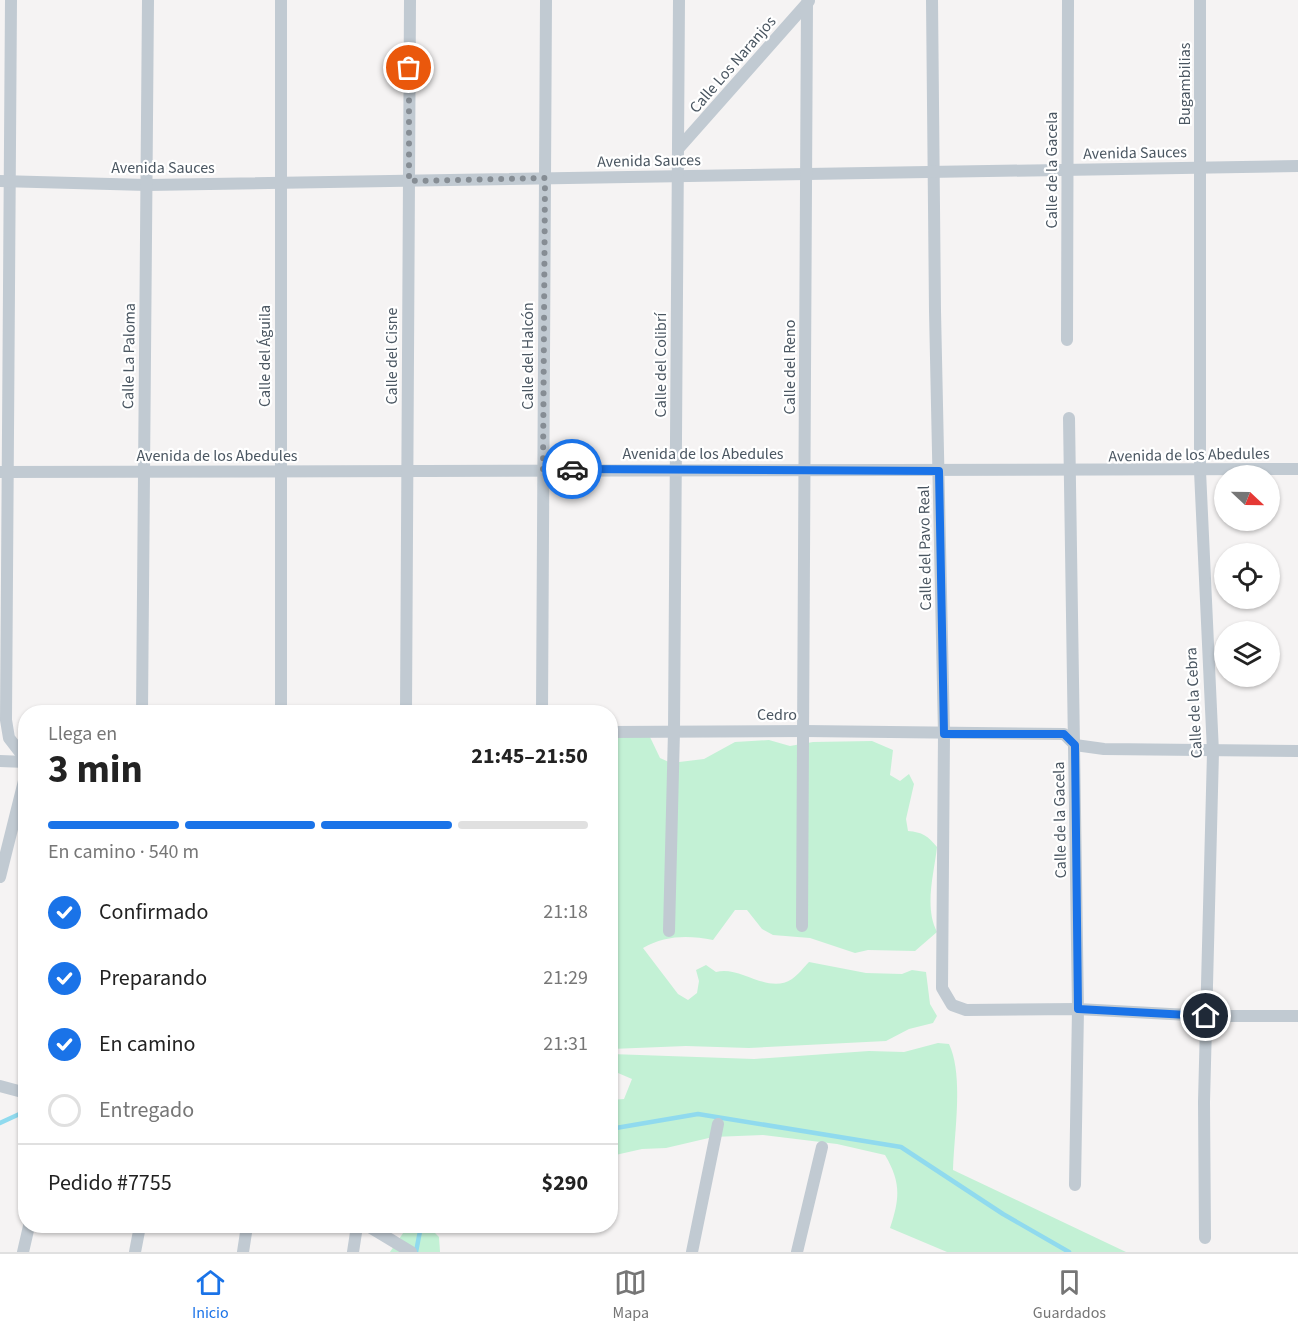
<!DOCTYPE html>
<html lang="es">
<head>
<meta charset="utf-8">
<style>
	:root { --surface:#fff; --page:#f2f2f2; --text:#222; --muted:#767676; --line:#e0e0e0; --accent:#1a73e8 }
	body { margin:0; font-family:"Source Sans 3",sans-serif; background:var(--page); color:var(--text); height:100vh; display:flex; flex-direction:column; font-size:22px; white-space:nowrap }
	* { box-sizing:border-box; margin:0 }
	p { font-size:20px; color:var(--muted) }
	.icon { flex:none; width:33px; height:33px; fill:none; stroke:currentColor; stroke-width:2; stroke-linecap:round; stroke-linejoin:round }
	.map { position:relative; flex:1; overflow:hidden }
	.details { position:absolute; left:18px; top:705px; width:600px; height:528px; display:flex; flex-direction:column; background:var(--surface); border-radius:24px; box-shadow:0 2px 4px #0004 }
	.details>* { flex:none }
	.needle { width:39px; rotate:112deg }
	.buttons { position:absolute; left:1214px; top:465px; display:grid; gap:12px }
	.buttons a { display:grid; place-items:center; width:66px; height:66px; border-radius:50%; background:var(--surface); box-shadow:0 2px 4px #0004; font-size:30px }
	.pin { position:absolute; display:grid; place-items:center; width:51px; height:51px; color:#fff; margin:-26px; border:3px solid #fff; border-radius:50%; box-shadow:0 2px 6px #0007 }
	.courier { position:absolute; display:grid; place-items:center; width:60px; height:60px; margin:-30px; border:4px solid #1a73e8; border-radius:50%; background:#fff; color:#222; box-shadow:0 2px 8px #0007 }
	.head em { font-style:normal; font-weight:700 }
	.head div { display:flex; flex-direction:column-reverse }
	.head { display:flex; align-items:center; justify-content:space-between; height:102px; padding:0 30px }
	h1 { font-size:39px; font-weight:700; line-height:45px }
	.bar { display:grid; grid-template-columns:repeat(4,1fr); gap:9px 6px; align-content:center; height:72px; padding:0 30px }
	.bar i { height:8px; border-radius:4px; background:var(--line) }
	.bar .on { background:var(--accent) }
	.bar p { grid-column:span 4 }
	.line { display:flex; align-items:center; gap:15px; padding:0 30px; border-top:2px solid var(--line) }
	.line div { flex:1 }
	ol { padding:0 30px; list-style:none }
	li { display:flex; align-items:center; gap:18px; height:66px }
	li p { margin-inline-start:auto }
	li .icon { padding:6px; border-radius:50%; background:var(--accent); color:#fff; stroke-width:4 }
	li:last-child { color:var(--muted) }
	li i { width:33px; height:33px; border:3px solid var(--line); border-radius:50% }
	.dock { display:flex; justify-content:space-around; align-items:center; height:84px; border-top:2px solid var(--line); background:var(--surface); font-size:16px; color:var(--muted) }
	.dock a { display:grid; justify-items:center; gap:3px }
	.dock .on { color:var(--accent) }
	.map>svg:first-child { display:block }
	.green { fill:#c3f1d5 }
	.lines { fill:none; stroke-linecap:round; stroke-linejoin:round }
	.stream { stroke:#90daee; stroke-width:4.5 }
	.minor { stroke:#c1cad2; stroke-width:12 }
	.done { stroke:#868d94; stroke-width:6; stroke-dasharray:0 10.8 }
	.route { stroke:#1a73e8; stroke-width:8 }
	.labels { text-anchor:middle; stroke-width:4.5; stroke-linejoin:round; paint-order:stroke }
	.street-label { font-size:16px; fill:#4a5661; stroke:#fff }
</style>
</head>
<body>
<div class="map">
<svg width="1298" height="1252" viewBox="0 0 1298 1252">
	<rect width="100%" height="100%" fill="#f5f3f3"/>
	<g class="green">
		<path d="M615,736L650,737L660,758L671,763L704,759L735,742L769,740L790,746L813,742L872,741L893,750L890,775L900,781L909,774L914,784L906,819L908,831C922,832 928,836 937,847C934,874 924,907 937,932L915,951L868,950L855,953L810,938L773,935L762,929L747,910H735L713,940C689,935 665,935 643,948L678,994L688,1000L697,993L699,981L696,970L706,965L716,972C740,965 768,995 792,979C798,975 804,967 809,962L866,973L902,974L912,970L926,972L930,1004L937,1016L933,1023L909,1029L886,1041L749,1048L686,1046L611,1049L610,739Z"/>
		<path d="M938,1043L949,1044C964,1076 954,1133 953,1170L1126,1252H947L890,1228C900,1198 901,1182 885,1155L837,1144L763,1135L713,1137L666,1148L642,1149L611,1156V1100L624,1099L632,1079L611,1070V1054L754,1059L869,1051L904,1052Z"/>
		<polygon points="408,1226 428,1226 439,1237 440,1252 390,1252"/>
	</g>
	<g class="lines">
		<g class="stream">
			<polyline points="0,1123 26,1111"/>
			<polyline points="610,1129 698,1114 901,1147 1003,1214 1069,1252"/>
			<polyline points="416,1252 421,1226"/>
		</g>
		<g class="minor">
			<polyline points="11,0 6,720 9,738 26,760"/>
			<polyline points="932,0 935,311 944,734 942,988 952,1005 966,1010 1078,1009 1207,1016 1298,1016"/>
			<polyline points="1200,0 1200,471 1213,752 1204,1102 1205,1238"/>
			<polyline points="678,149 809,1"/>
			<polyline points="0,181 147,185 1298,166"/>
			<polyline points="1067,340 1068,0"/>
			<polyline points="1069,418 1078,1009 1075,1185"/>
			<polyline points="0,472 1298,469"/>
			<polyline points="142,712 148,0"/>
			<polyline points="281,712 281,0"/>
			<polyline points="406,712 410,0"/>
			<polyline points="542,712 546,0"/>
			<polyline points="610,732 805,731 1064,734 1075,745 1104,749 1298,751"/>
			<polyline points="0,761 26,762"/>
			<polyline points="0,877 26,773"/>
			<polyline points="802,926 807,3"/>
			<polyline points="669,931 674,731 679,0"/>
			<polyline points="0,1086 26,1093"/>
			<polyline points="368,1226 411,1252"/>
			<polyline points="23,1252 29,1226"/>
			<polyline points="135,1252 140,1226"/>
			<polyline points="243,1252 247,1226"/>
			<polyline points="353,1252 357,1226"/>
			<polyline points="692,1252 718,1124"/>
			<polyline points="797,1252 822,1147"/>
		</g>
	</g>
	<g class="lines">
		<polyline class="done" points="409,68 409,181 545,178 543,469 572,469"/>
		<polyline class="route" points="572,469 939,471 944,734 1064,734 1075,745 1078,1009 1206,1016"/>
	</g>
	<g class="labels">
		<g class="street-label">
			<text transform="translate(732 64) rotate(-49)" y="6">Calle Los Naranjos</text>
			<text transform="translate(1184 84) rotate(-90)" y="6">Bugambilias</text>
			<text transform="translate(1135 152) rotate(-1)" y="6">Avenida Sauces</text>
			<text transform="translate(649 160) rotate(-1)" y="6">Avenida Sauces</text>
			<text x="163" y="173">Avenida Sauces</text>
			<text transform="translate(1051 170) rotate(-90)" y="6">Calle de la Gacela</text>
			<text transform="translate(128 356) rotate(-89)" y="6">Calle La Paloma</text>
			<text transform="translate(264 356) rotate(-90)" y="6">Calle del Águila</text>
			<text transform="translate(391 356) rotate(-90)" y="6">Calle del Cisne</text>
			<text transform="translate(527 356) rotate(-90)" y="6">Calle del Halcón</text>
			<text transform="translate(660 365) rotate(-90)" y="6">Calle del Colibrí</text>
			<text transform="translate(789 367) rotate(-90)" y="6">Calle del Reno</text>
			<text x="703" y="459">Avenida de los Abedules</text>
			<text transform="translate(1189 454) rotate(-1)" y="6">Avenida de los Abedules</text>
			<text x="217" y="461">Avenida de los Abedules</text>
			<text transform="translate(924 548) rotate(-91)" y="6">Calle del Pavo Real</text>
			<text transform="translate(1193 703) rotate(-93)" y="6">Calle de la Cebra</text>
			<text x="777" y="720">Cedro</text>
			<text transform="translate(1059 820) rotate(-91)" y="6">Calle de la Gacela</text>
		</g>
	</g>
</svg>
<div class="buttons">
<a><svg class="needle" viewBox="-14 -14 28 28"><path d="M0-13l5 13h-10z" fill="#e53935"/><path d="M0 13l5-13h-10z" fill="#767676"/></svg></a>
<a><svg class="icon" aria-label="locate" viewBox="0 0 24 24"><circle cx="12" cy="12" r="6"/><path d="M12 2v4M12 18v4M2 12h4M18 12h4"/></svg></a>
<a><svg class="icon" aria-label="layers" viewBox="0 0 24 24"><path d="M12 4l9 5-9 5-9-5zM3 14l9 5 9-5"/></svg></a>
</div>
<div class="pin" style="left:409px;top:68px;background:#ea580c"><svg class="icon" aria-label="bag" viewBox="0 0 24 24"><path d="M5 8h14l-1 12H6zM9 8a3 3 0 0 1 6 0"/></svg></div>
<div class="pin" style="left:1206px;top:1016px;background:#1f2937"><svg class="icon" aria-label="home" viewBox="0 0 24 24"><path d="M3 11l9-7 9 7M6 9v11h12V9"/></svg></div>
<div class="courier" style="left:572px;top:469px"><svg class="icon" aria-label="car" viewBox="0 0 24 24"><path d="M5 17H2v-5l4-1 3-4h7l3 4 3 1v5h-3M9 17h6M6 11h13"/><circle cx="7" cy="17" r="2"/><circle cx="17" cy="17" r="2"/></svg></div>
<section class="details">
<div class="head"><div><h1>3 min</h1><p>Llega en</p></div><em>21:45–21:50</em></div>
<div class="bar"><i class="on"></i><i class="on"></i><i class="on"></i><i></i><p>En camino · 540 m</p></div>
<ol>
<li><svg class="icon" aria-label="check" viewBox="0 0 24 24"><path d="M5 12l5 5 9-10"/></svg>Confirmado<p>21:18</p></li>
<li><svg class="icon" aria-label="check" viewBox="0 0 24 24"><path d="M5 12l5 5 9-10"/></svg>Preparando<p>21:29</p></li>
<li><svg class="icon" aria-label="check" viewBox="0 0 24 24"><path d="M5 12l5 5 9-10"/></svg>En camino<p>21:31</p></li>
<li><i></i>Entregado</li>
</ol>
<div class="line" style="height:78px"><div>Pedido #7755</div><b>$290</b></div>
</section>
</div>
<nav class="dock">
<a class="on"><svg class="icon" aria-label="home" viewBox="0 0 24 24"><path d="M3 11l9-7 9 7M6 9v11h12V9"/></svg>Inicio</a>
<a><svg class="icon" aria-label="map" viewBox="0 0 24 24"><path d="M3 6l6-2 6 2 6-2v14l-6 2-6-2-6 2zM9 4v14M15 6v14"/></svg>Mapa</a>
<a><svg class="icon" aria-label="saved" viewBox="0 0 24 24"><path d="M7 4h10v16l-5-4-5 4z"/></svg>Guardados</a>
</nav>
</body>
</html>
